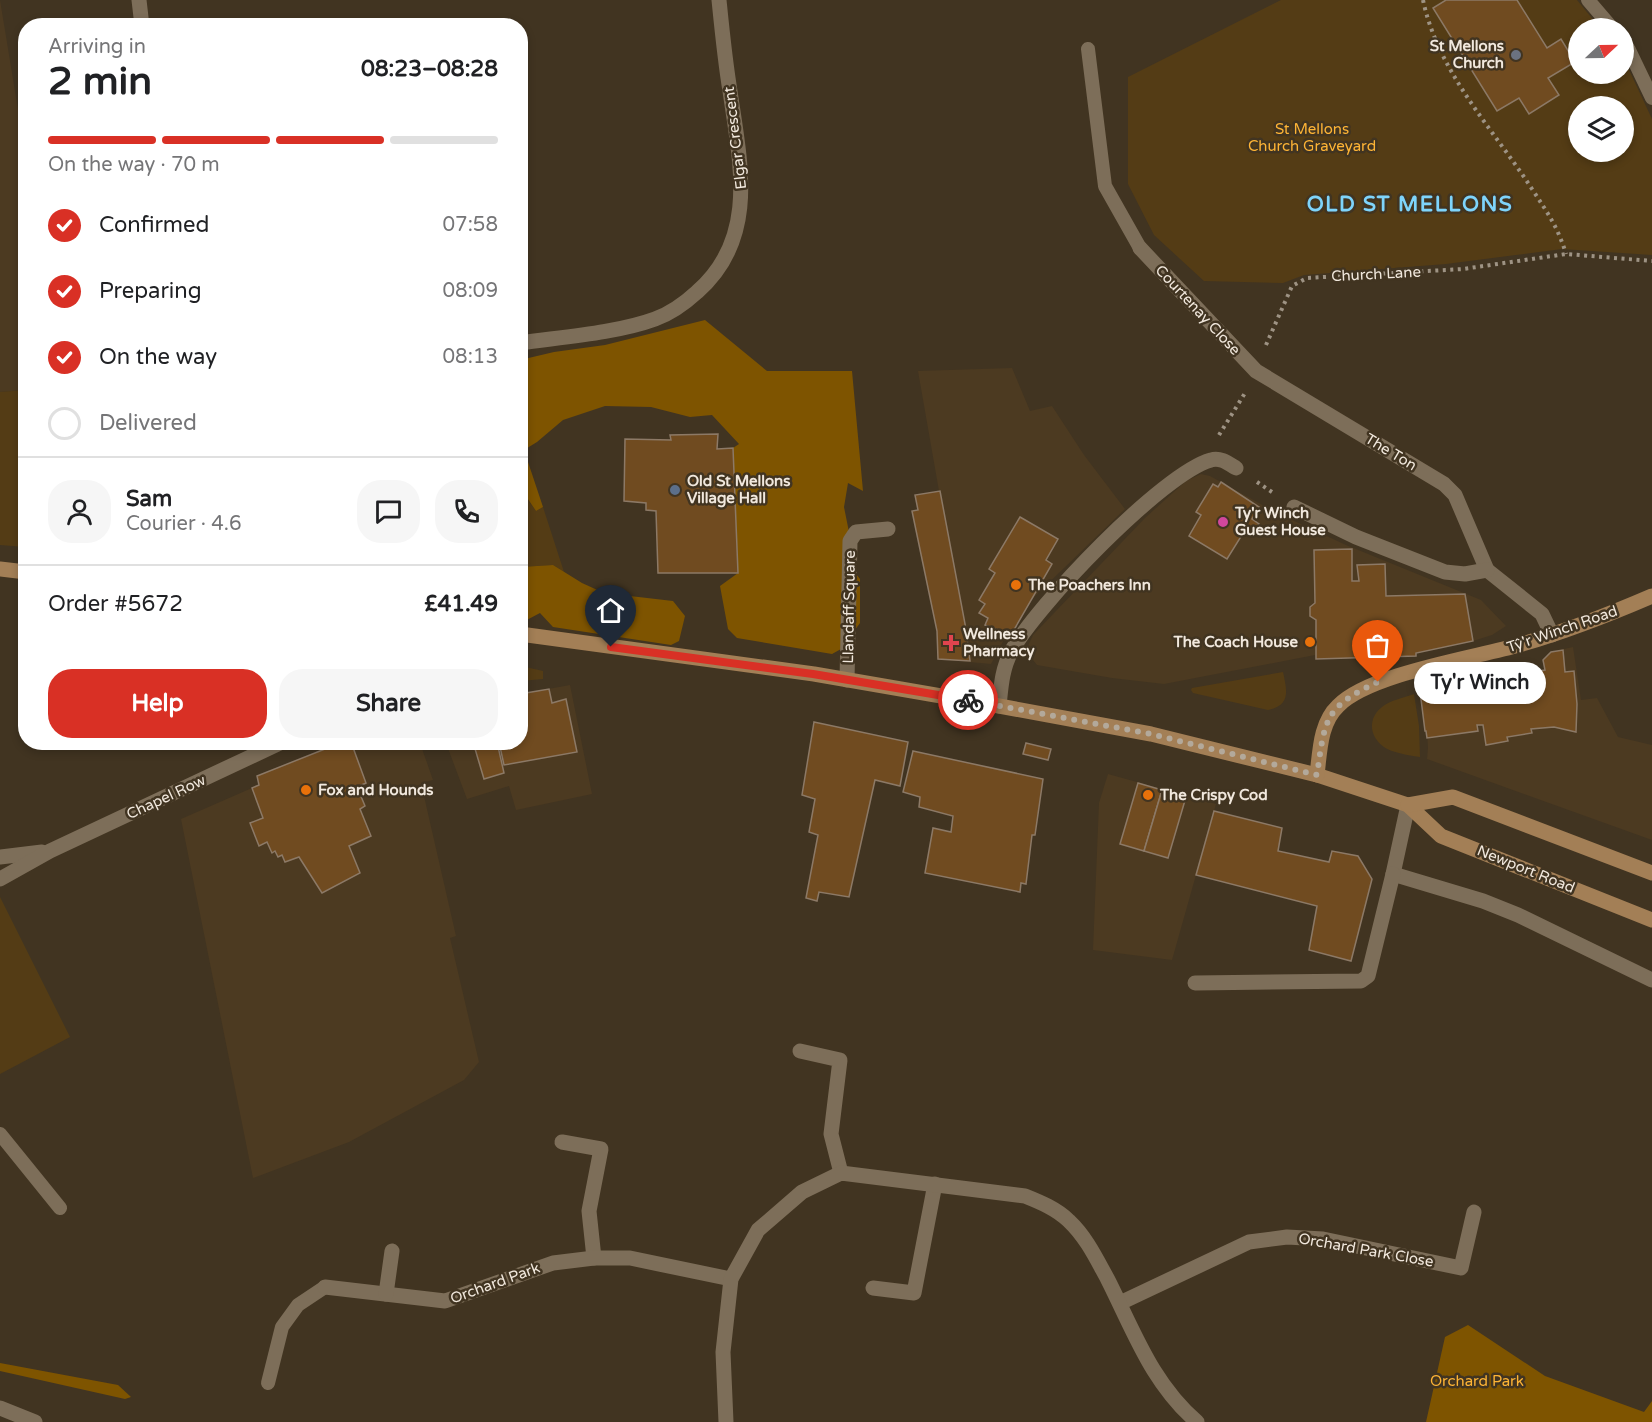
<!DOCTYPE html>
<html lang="en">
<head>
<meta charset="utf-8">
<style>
	:root { --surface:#fff; --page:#f6f6f6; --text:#202124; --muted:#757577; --line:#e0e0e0; --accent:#d93025 }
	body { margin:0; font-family:"Varela Round",sans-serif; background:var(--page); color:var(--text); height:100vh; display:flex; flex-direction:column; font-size:22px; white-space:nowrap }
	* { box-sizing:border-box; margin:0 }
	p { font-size:20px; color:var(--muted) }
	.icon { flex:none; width:33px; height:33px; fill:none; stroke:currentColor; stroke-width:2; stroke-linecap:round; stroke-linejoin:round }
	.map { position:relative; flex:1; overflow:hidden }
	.details { position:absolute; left:18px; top:18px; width:510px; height:732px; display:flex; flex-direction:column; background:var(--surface); border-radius:24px; box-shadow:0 3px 9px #0003 }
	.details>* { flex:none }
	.needle { width:39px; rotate:68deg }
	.controls { position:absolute; left:1568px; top:18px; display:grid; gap:12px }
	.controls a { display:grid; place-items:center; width:66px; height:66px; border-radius:50%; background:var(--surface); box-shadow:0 3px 9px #0003; font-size:30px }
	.pin { position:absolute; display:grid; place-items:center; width:51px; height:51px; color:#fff; margin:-62px -26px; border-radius:50% 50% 50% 0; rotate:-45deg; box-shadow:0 0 6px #0007 }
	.pin .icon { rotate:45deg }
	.courier { position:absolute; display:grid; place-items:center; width:60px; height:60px; margin:-30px; border:4px solid #d93025; border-radius:50%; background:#fff; color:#222; box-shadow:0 2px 8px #0007 }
	.bubble { position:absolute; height:42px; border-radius:21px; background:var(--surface); box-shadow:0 3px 9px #0003; font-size:20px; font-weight:800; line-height:42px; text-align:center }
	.overview em { font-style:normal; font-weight:800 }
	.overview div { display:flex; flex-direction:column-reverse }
	.overview { display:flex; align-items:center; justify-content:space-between; height:102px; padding:0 30px }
	h1 { font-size:39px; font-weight:800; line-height:45px }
	.bar { display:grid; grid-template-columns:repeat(4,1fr); gap:9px 6px; align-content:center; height:72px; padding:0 30px }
	.bar i { height:8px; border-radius:4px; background:var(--line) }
	.bar .on { background:var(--accent) }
	.bar p { grid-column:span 4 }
	.line { display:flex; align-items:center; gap:15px; padding:0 30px; border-top:2px solid var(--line) }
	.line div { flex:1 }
	.round { display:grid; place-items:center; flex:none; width:63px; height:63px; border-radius:24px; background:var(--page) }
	ol { padding:0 30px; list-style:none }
	li { display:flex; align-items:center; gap:18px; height:66px }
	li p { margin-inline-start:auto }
	li .icon { padding:6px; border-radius:50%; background:var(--accent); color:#fff; stroke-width:4 }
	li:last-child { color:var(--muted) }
	li i { width:33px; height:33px; border:3px solid var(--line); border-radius:50% }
	.action { display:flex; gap:12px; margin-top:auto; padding:12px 30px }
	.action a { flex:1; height:69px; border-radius:24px; background:var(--accent); color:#fff; font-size:24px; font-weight:800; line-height:69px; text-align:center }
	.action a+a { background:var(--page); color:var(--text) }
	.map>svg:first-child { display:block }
	.built { fill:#4c3a21 }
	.green { fill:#543c15; fill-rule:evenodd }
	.forest { fill:#7e5400 }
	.building { fill:#704b20; stroke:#8c7966; stroke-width:1.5 }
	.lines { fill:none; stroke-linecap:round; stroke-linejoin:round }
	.path { stroke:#9e9384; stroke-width:4; stroke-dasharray:3 4.5; stroke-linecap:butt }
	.service { stroke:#7d6e59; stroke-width:14 }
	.minor { stroke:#7d6e59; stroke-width:15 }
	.tertiary { stroke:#7d6e59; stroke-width:15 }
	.secondary { stroke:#a37f56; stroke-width:15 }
	.done { stroke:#b3a99b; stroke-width:6; stroke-dasharray:0 10.8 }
	.route { stroke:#d93025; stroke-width:8 }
	.worship-dot { fill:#6b7280; stroke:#413421; stroke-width:2 }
	.service-dot { fill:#5c6f8a; stroke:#413421; stroke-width:2 }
	.hotel-dot { fill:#d1479c; stroke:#413421; stroke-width:2 }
	.food-dot { fill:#e8710a; stroke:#413421; stroke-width:2 }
	.health-dot { fill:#e0444e; stroke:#413421; stroke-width:2 }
	.labels { text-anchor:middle; stroke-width:5; stroke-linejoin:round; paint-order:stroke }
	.poi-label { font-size:15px; font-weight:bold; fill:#f1e8dd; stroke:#413421; text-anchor:start }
	.park-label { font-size:15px; fill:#feb435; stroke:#413421 }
	.street-label { font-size:15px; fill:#f1e8dd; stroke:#413421 }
	.district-label { font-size:21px; font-weight:bold; letter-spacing:1.5px; fill:#7ed4fb; stroke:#413421 }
</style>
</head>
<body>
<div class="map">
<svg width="1652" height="1422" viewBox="0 0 1652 1422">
	<rect width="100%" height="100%" fill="#413421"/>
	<g class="built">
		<polygon points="0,0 25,152 26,390 0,392"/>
		<polygon points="1012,368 1030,411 1052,406 1084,455 1125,509 1031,600 1007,634 991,664 938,659 937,631 912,511 917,510 915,495 939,491 918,371"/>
		<polygon points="1201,474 1210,476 1277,513 1346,545 1481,600 1506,626 1492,635 1473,641 1316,659 1315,655 1164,684 1112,678 1037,665 1030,656 1028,646 1033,635 1145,518 1186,481"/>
		<polygon points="1573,647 1581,700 1597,698 1618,737 1652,745 1652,840 1427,759 1428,748 1427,731 1425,731 1422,690 1431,686 1544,670 1543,660 1551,652"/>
		<polygon points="570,685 592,794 516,810 509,786 467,799 446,743 520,742 521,694"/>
		<polygon points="349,743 420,743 433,780 421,783 456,936 450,938 479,1062 464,1080 349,1142 253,1178 181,819 259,785 267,772 330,747 331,749"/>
		<polygon points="1108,774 1216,804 1172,960 1093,950 1099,803"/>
	</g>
	<g class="green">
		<path d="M1281,0H1577L1600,28H1578V74H1623V57L1652,119V255L1562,249L1446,264L1304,275L1283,283L1204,281L1154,235L1128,184V77ZM1578,106H1623V152H1578Z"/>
		<polygon points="25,390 26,390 25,547 0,545 0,392"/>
		<polygon points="520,489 536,511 543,507 564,572 553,565 521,567"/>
		<polygon points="521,666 543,671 543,679 521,681"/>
		<path d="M1283,672C1287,691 1291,705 1268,710L1193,693L1191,690L1192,688Z"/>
		<path d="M1414,694L1419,726L1420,757C1411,756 1401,754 1392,751C1372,744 1364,721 1382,707C1391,700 1403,698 1414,694Z"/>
		<polygon points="0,897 70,1037 0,1074"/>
	</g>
	<g class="forest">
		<polygon points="705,320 767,371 852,371 863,491 848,483 844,507 849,532 843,558 860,579 860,623 841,649 832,654 737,638 728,629 720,586 738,573 733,448 739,444 712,415 690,417 651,407 605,406 563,420 537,442 524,450 543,507 536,511 521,489 520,360 554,352 605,345"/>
		<polygon points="553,565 582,583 604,593 673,601 685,616 679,641 671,645 553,627 540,613 521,623 521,567"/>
		<polygon points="1468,1325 1545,1376 1644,1412 1652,1401 1652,1422 1426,1422 1445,1337"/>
		<polygon points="0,1363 118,1385 131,1397 125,1399 0,1371"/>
	</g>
	<g class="building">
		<polygon points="1446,0 1517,0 1547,48 1561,39 1575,62 1548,78 1559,95 1529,114 1519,98 1497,111 1433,8"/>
		<polygon points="718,434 717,449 733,448 738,573 658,573 656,511 646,510 646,503 624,501 625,439 671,440 670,435"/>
		<polygon points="1221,482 1259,507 1252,519 1259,524 1252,534 1245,530 1227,559 1189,536 1201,515 1196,512 1213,484 1218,487"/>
		<polygon points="940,491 966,629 970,661 938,659 937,631 912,511 918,510 915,495"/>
		<polygon points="1020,517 1058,539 1046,560 1052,564 1011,635 985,625 988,618 979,613 985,604 979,600 995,573 989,569"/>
		<polygon points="1352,549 1352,581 1359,581 1357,565 1385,564 1386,596 1465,594 1473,641 1416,653 1416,656 1316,659 1316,620 1310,616 1310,607 1315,603 1314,550"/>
		<polygon points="1563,650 1565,672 1574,671 1577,704 1576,732 1554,727 1531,729 1532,733 1507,737 1508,741 1486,745 1483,725 1477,725 1478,731 1427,738 1426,731 1425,731 1420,691 1431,686 1545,670 1543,660 1551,652"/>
		<polygon points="549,689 552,703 566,699 577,752 504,765 499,742 520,742 520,694"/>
		<polygon points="814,722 908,742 900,786 875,780 849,897 819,892 817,901 806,898 818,835 809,832 815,799 802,795"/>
		<polygon points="351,742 366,783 357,787 365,806 360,809 371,836 349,846 360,873 322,893 299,857 285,862 282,855 278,857 275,851 272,853 267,842 259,846 250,823 263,818 252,788 259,785 257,776 330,747 331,749"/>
		<polygon points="473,742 497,742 504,773 484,779"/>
		<polygon points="1026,743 1051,749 1048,760 1023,754"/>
		<polygon points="913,751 1043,779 1035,835 1032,835 1026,884 1021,883 1020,892 925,873 933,828 951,832 953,816 919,807 920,797 903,792"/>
		<polygon points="1138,783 1162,790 1144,851 1120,844"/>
		<polygon points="1162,790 1186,797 1168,858 1144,851"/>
		<polygon points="1214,811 1282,828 1278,851 1329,862 1332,851 1358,856 1372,879 1351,961 1309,950 1317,906 1196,875"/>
	</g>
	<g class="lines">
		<g class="path">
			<path d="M1423,0C1438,72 1493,129 1532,189C1547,212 1558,227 1566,254"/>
			<polyline points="1266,345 1292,286 1307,278 1463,269 1566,254 1652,261"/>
			<polyline points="1219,435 1245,393"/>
			<polyline points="1257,482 1275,494"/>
		</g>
		<g class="service">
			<polyline points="1588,0 1612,28"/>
			<polyline points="1623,42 1629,50 1652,98"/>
			<polyline points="1088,49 1105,186 1140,248"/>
			<polyline points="0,1134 60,1208"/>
			<polyline points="268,1383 282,1327 298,1305 325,1287"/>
		</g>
		<g class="minor">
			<polyline points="139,0 142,26"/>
			<polyline points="1140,248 1256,371 1444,484 1455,495 1487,570 1542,614 1552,635"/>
			<path d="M520,343C562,337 617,333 655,319C672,313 685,303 697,292C759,238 740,162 730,91C725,61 722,30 719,0"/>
			<polyline points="1294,507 1356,537 1445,572 1465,574 1487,570"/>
			<polyline points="847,680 850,541 856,532 888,529"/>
			<path d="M999,706C1001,687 1002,669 1011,652C1035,607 1163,473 1211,460C1220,457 1228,463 1236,468"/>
			<polyline points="1408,805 1393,874 1483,901 1518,915 1652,980"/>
			<polyline points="0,857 42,852"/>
			<polyline points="0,879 50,851 282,742"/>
			<polyline points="1195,983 1361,981 1368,976 1393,874"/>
			<polyline points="800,1051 840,1060 831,1134 841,1173"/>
			<polyline points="562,1142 601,1149 589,1211 594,1258"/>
			<polyline points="325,1287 445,1301 553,1263 594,1258 630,1258 731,1279"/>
			<polyline points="873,1288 914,1293 935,1184"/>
			<polyline points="386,1294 392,1251"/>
			<polyline points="1120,1303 1249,1242 1287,1237 1323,1239 1461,1268 1474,1212"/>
			<path d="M726,1422L723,1352L731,1279L758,1230L802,1192L841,1173L1025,1196C1040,1202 1057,1209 1069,1221C1086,1237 1096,1258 1107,1278C1134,1331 1151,1382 1197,1422"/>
		</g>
		<polyline class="tertiary" points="0,1408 35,1422"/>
		<g class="secondary">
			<polyline points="0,569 26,572"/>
			<polyline points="520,634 814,674 999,706 1151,734 1317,775 1408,805 1441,836 1652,920"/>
			<path d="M1317,775C1320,751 1320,723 1338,706C1369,674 1473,658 1519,645C1564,632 1608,615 1652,596"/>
			<polyline points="1408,805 1453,797 1652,873"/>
		</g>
	</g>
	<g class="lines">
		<path class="done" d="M968,700L1151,734L1317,775C1325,719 1324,707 1378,682"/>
		<polyline class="route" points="611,647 813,674 968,700"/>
	</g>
	<circle class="worship-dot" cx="1516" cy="55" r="6"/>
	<circle class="service-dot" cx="675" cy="490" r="6"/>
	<circle class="hotel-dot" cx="1223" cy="522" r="6"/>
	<g class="food-dot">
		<circle cx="1016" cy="585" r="6"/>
		<circle cx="1310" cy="642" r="6"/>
		<circle cx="306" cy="790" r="6"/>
		<circle cx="1148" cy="795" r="6"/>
	</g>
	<path class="health-dot" d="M948 634h6v6h6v6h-6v6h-6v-6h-6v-6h6z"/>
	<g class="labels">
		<g class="poi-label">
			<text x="1504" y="51" text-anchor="end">St Mellons<tspan x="1504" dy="17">Church</tspan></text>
			<text x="687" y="486">Old St Mellons<tspan x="687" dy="17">Village Hall</tspan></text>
			<text x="1235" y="518">Ty'r Winch<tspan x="1235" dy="17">Guest House</tspan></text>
			<text x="1028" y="590">The Poachers Inn</text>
			<text x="963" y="639">Wellness<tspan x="963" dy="17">Pharmacy</tspan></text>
			<text x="1298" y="647" text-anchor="end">The Coach House</text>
			<text x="318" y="795">Fox and Hounds</text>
			<text x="1160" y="800">The Crispy Cod</text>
		</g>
		<g class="park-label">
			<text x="1312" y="134">St Mellons<tspan x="1312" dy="17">Church Graveyard</tspan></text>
			<text x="1477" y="1386">Orchard Park</text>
		</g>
		<g class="street-label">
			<text transform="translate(735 138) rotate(-97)" y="5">Elgar Crescent</text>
			<text transform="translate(1376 274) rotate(-3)" y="5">Church Lane</text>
			<text transform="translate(1198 310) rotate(47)" y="5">Courtenay Close</text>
			<text transform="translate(1391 452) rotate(31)" y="5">The Ton</text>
			<text transform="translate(849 607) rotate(-89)" y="5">Llandaff Square</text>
			<text transform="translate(1562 629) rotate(-19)" y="5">Tŷ'r Winch Road</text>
			<text transform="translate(166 797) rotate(-25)" y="5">Chapel Row</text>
			<text transform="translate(1526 869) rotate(22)" y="5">Newport Road</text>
			<text transform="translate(1366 1250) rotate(10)" y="5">Orchard Park Close</text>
			<text transform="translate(495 1283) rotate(-20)" y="5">Orchard Park</text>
		</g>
		<g class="district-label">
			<text x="1410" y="211">OLD ST MELLONS</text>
		</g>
	</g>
</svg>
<div class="controls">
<a><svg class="needle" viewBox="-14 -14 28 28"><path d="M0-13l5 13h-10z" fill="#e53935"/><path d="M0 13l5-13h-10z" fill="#757577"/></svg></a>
<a><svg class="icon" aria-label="layers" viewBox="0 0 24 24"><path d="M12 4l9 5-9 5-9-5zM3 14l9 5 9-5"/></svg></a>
</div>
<div class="pin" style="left:1378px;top:682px;background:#ea580c"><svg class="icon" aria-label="bag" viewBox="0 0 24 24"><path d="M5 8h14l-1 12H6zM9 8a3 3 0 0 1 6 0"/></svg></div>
<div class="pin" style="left:611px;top:647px;background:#1f2937"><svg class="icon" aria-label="home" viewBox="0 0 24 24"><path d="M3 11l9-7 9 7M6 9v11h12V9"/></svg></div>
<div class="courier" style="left:968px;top:700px"><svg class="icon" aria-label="bike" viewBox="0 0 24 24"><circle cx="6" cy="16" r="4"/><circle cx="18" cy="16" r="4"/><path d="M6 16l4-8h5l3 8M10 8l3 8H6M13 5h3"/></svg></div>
<div class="bubble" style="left:1414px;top:662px;width:132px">Ty'r Winch</div>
<section class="details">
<div class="overview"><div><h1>2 min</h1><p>Arriving in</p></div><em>08:23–08:28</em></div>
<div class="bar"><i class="on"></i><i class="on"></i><i class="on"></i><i></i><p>On the way · 70 m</p></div>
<ol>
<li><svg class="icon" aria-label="check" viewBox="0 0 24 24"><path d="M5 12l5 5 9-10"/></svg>Confirmed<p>07:58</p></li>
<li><svg class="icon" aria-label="check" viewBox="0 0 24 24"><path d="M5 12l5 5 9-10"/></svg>Preparing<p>08:09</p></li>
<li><svg class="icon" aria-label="check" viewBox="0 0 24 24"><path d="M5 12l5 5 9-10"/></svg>On the way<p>08:13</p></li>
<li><i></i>Delivered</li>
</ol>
<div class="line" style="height:108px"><a class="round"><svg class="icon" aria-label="person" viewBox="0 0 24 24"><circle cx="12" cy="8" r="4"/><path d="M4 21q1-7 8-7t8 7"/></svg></a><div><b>Sam</b><p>Courier · 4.6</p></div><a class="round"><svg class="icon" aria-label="chat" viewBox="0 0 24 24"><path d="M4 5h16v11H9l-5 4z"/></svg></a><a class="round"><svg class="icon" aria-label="phone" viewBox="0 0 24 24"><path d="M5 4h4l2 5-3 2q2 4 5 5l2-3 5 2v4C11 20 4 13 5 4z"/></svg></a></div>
<div class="line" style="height:78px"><div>Order #5672</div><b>£41.49</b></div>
<div class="action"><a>Help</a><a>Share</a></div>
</section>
</div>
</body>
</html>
